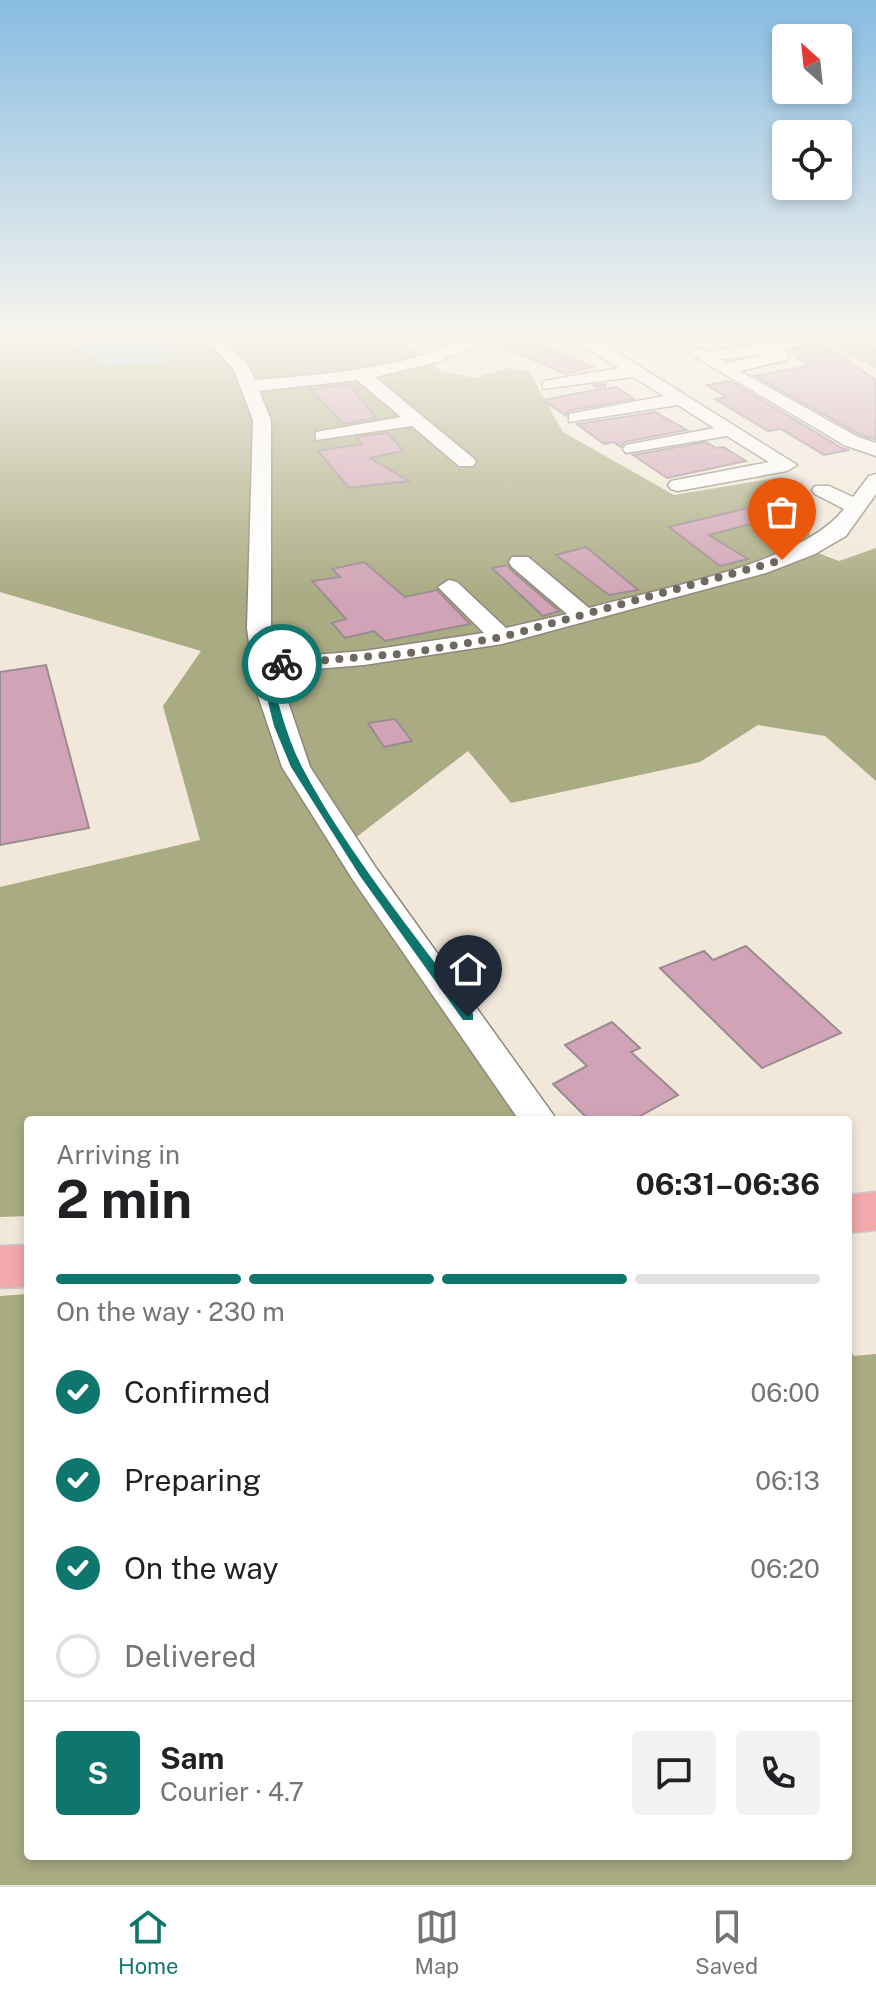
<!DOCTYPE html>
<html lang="en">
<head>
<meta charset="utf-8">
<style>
	:root { --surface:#fff; --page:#f2f2f2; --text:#202124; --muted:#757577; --line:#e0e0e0; --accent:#0f766e }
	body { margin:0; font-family:"Public Sans",sans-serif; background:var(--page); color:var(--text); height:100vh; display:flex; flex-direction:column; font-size:30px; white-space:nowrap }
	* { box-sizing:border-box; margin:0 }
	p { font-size:26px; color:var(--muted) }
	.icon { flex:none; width:44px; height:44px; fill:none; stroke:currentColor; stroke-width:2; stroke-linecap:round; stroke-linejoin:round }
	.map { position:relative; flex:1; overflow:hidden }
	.sheet { position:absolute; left:24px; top:1116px; width:828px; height:744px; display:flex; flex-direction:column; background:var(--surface); border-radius:8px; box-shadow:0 4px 12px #0003 }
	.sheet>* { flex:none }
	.needle { width:52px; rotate:333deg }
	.controls { position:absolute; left:772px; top:24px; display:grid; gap:16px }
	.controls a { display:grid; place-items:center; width:80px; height:80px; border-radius:8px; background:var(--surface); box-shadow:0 4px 12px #0003; font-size:40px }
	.pin { position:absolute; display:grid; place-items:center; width:68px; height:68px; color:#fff; margin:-82px -34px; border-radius:50% 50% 50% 0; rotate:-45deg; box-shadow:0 0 8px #0007 }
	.pin .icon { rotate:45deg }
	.courier { position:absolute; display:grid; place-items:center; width:80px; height:80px; margin:-40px; border:6px solid #0f766e; border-radius:50%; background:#fff; color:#222; box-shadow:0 2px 10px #0007 }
	.overview em { font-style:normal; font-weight:700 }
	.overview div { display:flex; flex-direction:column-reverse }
	.overview { display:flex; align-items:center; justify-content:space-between; height:136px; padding:0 32px }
	h1 { font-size:52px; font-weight:700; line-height:60px }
	.bar { display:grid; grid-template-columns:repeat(4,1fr); gap:12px 8px; align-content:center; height:96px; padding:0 32px }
	.bar i { height:10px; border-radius:6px; background:var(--line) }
	.bar .selected { background:var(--accent) }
	.bar p { grid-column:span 4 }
	.line { display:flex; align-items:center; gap:20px; padding:0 32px; border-top:2px solid var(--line) }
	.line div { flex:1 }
	.round { display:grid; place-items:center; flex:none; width:84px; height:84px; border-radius:8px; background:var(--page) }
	ol { padding:0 32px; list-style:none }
	li { display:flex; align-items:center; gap:24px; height:88px }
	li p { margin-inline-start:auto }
	li .icon { padding:8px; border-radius:50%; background:var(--accent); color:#fff; stroke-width:4 }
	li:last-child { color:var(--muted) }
	li i { width:44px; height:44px; border:4px solid var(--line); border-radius:50% }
	.menu { display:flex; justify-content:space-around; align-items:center; height:112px; border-top:2px solid var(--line); background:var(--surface); font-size:22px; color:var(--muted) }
	.menu a { display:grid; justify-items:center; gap:4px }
	.menu .selected { color:var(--accent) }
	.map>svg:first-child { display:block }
	.forest { fill:#a9ab82 }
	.water { fill:#96c7d8 }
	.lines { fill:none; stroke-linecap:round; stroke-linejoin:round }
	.stream { stroke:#96c7d8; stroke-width:3 }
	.building { fill:#d0a4b6; stroke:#9b8b91; stroke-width:2 }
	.minor-casing { stroke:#8f867a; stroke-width:3 }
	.major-casing { stroke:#cbcac9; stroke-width:3 }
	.minor { fill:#fff; fill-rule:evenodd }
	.major { fill:#f1a9ab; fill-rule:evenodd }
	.route { fill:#0f766e }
	.done { stroke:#6d6860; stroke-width:8; stroke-dasharray:0 14.4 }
</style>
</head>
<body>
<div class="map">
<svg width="876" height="1885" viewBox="0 0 876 1885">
	<rect width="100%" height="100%" fill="#f1e8da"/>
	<g class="forest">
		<polygon points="0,336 65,340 105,365 168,362 169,336 396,336 441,371 474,378 511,368 529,372 563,432 674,495 782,477 800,483 813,551 839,561 876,548 876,781 825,736 758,725 700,762 511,803 468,751 350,842 532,1120 28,1120 28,1216 0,1217 0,887 200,840 163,706 201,651 0,592"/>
		<polygon points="813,336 876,336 876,368"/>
		<polygon points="28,1294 28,1856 848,1856 848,1346 854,1356 876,1354 876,1885 0,1885 0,1296"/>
	</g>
	<polygon class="water" points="12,336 169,336 168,363 105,365 65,340"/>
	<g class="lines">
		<polyline class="stream" points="855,336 876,346"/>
	</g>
	<g class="building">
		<polygon points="529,340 593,367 566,374 503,347"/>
		<polygon points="819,342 876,380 876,440 859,434 755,376 808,366 789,351"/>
		<polygon points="730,381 842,448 849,450 824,455 781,429 768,431 715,399 726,397 707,385"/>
		<polygon points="349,384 376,418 344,424 311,390"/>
		<polygon points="606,384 604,389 616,387 634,399 568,411 566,416 543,400 601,389 592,385"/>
		<polygon points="655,412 687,430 625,442 621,447 613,442 604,444 577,424"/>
		<polygon points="388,433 403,451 370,458 409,481 349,488 318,451 362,444 356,437"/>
		<polygon points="706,442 716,448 723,447 746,461 667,478 633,455"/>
		<polygon points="777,501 781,516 709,535 748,559 720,566 669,527"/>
		<polygon points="586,547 638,590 609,595 556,555"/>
		<polygon points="364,562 405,597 437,590 470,624 385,641 374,631 345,638 332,623 346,619 312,581 340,577 332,569"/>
		<polygon points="508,565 510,569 559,611 543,616 492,568"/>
		<polygon points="46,665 89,828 0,845 0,672"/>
		<polygon points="395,719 412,741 384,747 368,723"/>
		<polygon points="746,946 841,1033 762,1068 660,968 704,951 713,960"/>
		<polygon points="612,1022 640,1048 631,1052 678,1095 633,1120 589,1120 553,1084 587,1066 565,1045"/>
	</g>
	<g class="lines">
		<g class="minor-casing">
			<g id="minor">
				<path d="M204,336H221L248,365L255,380C304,376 354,372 402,361C433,354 465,334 496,336L438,362L375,377L473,458L476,462L473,466H459L412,426L316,440V432L401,417L357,380L259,391L271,420V628L276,658L364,651L484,633L438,587L449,580L457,582L506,628L567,614L512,567L509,562L512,557H528L589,608C657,589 802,564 844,509L815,494L812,490L815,486H829L853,497L869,476L876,474V494L846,536L815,554L766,573L502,644L364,665L278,672L310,767L376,868L557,1120H519L353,880L282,767L255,687L247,628L253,420L234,370Z"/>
				<polygon points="557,336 590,339 648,336 646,339 607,346 797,465 787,471 678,491 671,489 668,485 671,481 769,462 727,436 626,453 623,449 626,445 714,428 678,405 569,422 569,414 664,396 633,377 543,389 543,381 619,368 591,351"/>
				<path d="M807,336L817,340L783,350L789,356L787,360L740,371L858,437L876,443V456L844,445L689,353L697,348L708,352ZM766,354L727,363L721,359Z"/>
			</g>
		</g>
		<g class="major-casing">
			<g id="major">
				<polygon points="876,1192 876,1230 848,1233 848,1195"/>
				<polygon points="28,1245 28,1287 0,1288 0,1246"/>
			</g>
		</g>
		<use href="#minor" class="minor"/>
		<use href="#major" class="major"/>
	</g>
	<linearGradient id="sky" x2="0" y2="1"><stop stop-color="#87bce2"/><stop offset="0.56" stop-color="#f9f5ee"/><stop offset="1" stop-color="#f9f5ee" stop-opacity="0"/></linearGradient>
	<rect width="876" height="599" fill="url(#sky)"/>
	<path class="route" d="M282,661L286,666L269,668C278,701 286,736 302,767C346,851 417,937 473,1014V1020H463L360,876L291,767L274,726L259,666Z"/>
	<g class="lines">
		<polyline class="done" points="282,664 410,653 502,637 782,560"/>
	</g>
</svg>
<div class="controls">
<a><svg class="needle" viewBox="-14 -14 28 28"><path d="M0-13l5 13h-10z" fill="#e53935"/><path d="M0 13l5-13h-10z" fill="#757577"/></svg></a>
<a><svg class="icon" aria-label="locate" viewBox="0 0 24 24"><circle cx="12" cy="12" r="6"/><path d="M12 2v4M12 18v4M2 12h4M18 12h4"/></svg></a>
</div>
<div class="pin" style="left:782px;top:560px;background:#ea580c"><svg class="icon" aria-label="bag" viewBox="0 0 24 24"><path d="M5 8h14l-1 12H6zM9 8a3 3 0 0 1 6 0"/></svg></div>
<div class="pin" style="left:468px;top:1017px;background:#1f2937"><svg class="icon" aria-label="home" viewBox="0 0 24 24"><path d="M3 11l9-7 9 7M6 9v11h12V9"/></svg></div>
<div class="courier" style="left:282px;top:664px"><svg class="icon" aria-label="bike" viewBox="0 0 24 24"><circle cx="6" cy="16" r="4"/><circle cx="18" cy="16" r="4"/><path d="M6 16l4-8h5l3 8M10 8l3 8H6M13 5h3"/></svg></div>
<section class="sheet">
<div class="overview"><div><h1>2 min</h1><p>Arriving in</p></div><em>06:31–06:36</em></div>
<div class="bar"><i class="selected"></i><i class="selected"></i><i class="selected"></i><i></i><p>On the way · 230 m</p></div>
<ol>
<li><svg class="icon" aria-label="check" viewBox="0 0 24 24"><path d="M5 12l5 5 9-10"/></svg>Confirmed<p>06:00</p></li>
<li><svg class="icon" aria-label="check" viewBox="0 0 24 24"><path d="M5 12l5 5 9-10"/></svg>Preparing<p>06:13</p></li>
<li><svg class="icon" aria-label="check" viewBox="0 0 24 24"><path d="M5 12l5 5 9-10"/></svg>On the way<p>06:20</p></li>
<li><i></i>Delivered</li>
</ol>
<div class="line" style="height:144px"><b class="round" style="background:var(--accent);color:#fff">S</b><div><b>Sam</b><p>Courier · 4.7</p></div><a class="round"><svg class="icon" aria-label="chat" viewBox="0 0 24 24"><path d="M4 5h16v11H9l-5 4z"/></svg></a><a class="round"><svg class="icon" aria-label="phone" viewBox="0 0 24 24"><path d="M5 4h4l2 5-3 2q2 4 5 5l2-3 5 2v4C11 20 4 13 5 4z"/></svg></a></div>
</section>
</div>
<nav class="menu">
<a class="selected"><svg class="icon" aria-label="home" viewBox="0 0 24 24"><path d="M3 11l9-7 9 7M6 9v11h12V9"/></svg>Home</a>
<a><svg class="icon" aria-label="map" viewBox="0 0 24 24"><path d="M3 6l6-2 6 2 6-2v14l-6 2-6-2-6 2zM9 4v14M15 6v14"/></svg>Map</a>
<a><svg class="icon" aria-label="saved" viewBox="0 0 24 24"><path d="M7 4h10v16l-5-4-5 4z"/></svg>Saved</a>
</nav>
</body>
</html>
